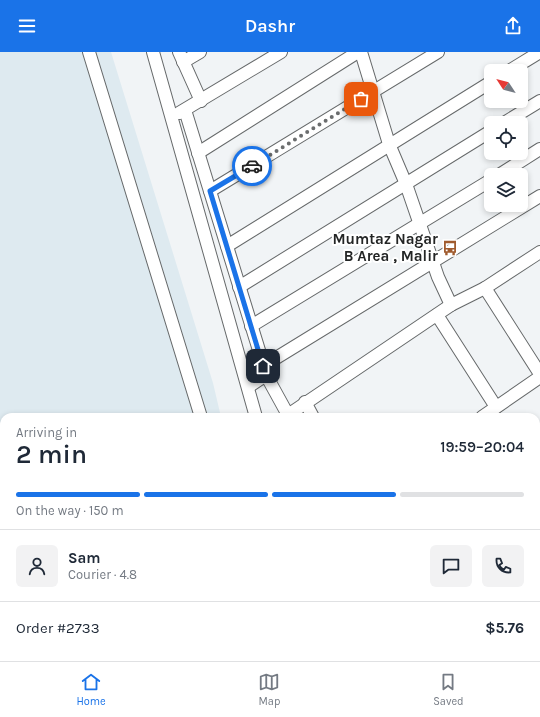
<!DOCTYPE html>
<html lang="en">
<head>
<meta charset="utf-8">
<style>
	:root { --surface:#fff; --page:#f2f2f3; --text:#1f2937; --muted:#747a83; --line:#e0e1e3; --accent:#1a73e8 }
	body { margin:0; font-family:Karla,sans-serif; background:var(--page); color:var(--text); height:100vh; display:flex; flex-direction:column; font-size:15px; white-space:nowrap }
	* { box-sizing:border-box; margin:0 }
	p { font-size:13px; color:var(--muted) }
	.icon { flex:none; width:22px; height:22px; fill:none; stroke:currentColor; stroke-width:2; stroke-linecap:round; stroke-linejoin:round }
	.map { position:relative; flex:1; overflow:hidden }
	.panel { position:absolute; left:0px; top:361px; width:540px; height:248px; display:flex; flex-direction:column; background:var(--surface); border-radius:12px 12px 0 0; box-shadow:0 2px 6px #0003 }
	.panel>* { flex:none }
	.needle { width:26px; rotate:306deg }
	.tools { position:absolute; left:484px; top:12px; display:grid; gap:8px }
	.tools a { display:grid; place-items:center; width:44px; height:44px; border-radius:6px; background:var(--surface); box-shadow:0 2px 6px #0003; font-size:20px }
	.pin { position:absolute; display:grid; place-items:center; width:34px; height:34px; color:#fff; margin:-17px; border-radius:8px; box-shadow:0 2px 6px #0006 }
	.courier { position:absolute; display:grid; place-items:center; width:40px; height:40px; margin:-20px; border:3px solid #1a73e8; border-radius:50%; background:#fff; color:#222; box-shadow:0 1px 5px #0007 }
	.headline em { font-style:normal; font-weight:600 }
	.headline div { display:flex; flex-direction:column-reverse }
	.headline { display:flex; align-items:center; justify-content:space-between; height:68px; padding:0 16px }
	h1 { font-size:26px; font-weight:600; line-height:30px }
	.bar { display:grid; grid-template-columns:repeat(4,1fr); gap:6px 4px; align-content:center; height:48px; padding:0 16px }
	.bar i { height:5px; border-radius:3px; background:var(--line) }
	.bar .current { background:var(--accent) }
	.bar p { grid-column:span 4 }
	.line { display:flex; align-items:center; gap:10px; padding:0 16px; border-top:1px solid var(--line) }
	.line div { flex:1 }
	.round { display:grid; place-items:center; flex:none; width:42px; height:42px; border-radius:6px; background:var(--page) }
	header { display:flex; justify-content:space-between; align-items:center; height:52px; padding:0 16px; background:var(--accent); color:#fff; font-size:18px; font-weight:600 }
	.tabs { display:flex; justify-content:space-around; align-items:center; height:56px; border-top:1px solid var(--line); background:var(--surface); font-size:11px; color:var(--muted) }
	.tabs a { display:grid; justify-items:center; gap:2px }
	.tabs .current { color:var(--accent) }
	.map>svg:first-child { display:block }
	.built { fill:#deeaf0 }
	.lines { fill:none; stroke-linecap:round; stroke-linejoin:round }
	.street-casing { stroke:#66696a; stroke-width:14 }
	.street { stroke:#fff; stroke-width:12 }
	.done { stroke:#6b6d6e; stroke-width:4; stroke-dasharray:0 7.2 }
	.route { stroke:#1a73e8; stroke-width:5 }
	.labels { text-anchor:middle; stroke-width:4; stroke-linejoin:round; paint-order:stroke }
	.poi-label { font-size:15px; font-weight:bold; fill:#232525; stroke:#fff; text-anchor:end }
</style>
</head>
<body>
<header><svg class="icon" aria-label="menu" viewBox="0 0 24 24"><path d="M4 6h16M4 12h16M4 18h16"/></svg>Dashr<svg class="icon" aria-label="share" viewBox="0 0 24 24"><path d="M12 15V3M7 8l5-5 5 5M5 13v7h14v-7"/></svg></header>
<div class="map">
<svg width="540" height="609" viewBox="0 0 540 609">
	<rect width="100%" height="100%" fill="#f1f4f6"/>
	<polygon class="built" points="0,0 111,0 213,331 221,365 4,365 4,605 263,605 263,609 0,609"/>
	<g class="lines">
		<g class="street-casing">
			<g id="street">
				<polyline points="89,0 201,365"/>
				<polyline points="153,0 256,365"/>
				<polyline points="179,0 201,49"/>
				<polyline points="361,0 389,92 406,132 438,225 451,253"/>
				<polyline points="183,10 200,0"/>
				<polyline points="509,19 540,0"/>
				<polyline points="185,58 266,321"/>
				<polyline points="179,61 281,0"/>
				<polyline points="504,71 540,49"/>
				<polyline points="198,101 358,0"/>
				<polyline points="499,123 540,97"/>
				<polyline points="210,139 438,0"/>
				<polyline points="227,194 491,30"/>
				<polyline points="239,235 491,79"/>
				<polyline points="485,236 540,322"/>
				<polyline points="437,263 496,355"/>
				<polyline points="251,274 491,128"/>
				<polyline points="263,314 540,144"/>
				<polyline points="248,335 266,323 288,363 451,253 485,236 540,200"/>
				<polyline points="305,350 313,365"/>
				<polyline points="482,365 540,325"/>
				<polyline points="242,605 242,609"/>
				<polyline points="300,605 301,609"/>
				<polyline points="354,605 355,609"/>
				<polyline points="403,605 404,609"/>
			</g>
		</g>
		<use href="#street" class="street"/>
	</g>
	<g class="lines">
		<polyline class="done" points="252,114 361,47"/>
		<polyline class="route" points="252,114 210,139 263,314"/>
	</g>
	<defs>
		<g id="bus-bare" transform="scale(1.2)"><path d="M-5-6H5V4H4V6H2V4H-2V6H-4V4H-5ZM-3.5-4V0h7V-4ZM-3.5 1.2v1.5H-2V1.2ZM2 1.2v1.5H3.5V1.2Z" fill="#a05b2e" stroke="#fff" stroke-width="2.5" paint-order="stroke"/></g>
	</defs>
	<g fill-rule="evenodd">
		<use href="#bus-bare" x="450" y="196"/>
	</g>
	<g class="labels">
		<g class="poi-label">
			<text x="438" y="192">Mumtaz Nagar<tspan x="438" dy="17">B Area , Malir</tspan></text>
		</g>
	</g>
</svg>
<div class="tools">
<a><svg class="needle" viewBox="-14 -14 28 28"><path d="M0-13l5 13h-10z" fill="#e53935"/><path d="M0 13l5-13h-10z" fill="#747a83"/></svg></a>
<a><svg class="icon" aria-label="locate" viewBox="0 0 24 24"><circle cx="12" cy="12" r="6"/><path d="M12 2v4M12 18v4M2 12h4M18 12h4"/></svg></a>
<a><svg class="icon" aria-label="layers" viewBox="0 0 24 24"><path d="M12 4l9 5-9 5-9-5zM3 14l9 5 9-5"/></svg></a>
</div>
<div class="pin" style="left:361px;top:47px;background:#ea580c"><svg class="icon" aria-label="bag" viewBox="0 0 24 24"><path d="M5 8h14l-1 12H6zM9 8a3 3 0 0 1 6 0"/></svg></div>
<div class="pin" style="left:263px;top:314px;background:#1f2937"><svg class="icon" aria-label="home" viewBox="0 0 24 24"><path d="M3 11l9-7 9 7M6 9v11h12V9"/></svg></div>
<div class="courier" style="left:252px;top:114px"><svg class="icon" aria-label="car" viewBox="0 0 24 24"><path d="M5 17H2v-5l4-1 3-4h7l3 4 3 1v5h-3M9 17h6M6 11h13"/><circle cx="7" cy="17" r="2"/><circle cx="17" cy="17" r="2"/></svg></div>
<section class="panel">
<div class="headline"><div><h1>2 min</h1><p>Arriving in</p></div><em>19:59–20:04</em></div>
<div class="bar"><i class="current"></i><i class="current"></i><i class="current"></i><i></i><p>On the way · 150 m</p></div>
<div class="line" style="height:72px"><a class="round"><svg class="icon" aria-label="person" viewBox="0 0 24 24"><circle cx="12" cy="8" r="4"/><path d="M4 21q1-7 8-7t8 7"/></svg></a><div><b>Sam</b><p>Courier · 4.8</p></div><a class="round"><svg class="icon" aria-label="chat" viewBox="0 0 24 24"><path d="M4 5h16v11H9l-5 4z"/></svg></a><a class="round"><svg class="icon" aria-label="phone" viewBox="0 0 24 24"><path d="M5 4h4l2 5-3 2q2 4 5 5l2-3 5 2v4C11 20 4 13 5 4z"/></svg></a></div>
<div class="line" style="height:52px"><div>Order #2733</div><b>$5.76</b></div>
</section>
</div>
<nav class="tabs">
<a class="current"><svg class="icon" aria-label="home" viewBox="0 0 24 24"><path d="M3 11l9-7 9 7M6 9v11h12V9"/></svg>Home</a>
<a><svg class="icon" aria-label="map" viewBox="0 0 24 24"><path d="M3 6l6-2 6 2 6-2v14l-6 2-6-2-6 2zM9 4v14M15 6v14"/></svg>Map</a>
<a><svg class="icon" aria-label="saved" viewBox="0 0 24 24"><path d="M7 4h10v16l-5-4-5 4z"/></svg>Saved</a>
</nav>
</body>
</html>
